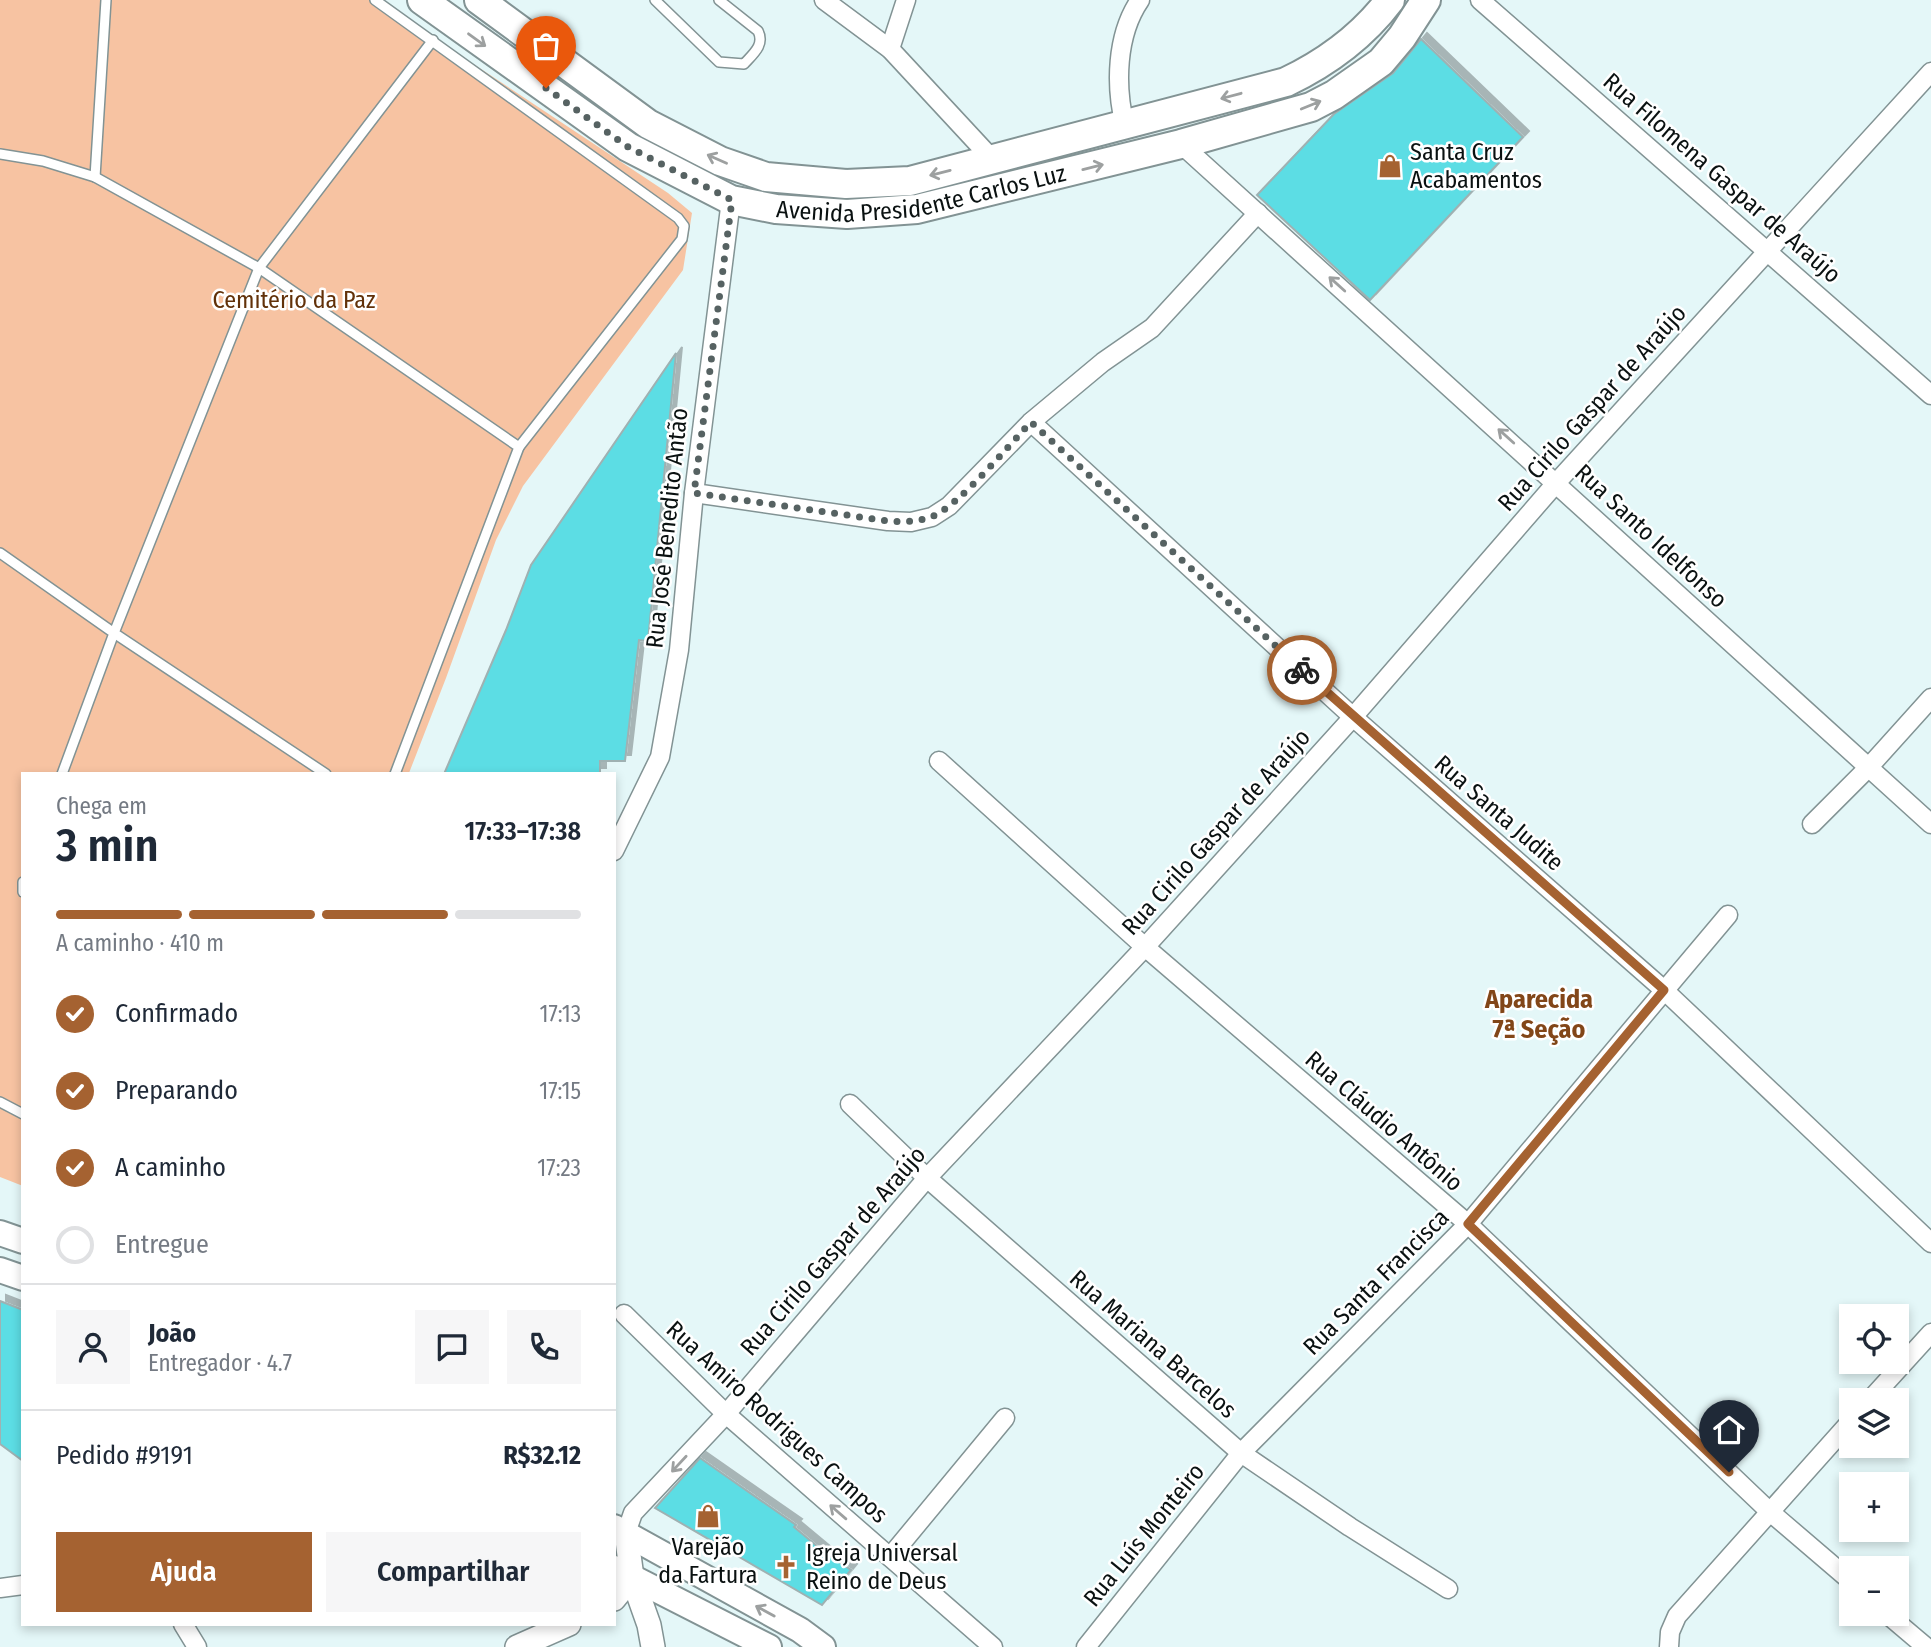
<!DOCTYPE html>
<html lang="pt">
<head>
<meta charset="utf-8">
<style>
	:root { --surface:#fff; --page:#f6f6f7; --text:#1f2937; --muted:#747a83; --line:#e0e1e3; --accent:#a56231 }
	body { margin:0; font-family:"Fira Sans Condensed",sans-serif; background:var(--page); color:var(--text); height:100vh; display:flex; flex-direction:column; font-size:26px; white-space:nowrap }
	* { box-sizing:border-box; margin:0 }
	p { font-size:23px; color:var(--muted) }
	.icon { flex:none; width:38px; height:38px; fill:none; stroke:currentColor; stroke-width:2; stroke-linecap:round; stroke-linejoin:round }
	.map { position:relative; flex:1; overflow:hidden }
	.drawer { position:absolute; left:21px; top:772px; width:595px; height:854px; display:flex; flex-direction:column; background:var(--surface); border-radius:0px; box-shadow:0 4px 10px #0003 }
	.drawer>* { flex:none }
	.controls { position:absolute; left:1839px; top:1304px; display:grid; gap:14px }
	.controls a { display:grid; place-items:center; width:70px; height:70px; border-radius:0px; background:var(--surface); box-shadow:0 4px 10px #0003; font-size:35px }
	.pin { position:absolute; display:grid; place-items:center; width:60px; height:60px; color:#fff; margin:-72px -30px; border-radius:50% 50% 50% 0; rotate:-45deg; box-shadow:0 0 7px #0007 }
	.pin .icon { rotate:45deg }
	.courier { position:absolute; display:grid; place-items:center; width:70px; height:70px; margin:-35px; border:5px solid #a56231; border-radius:50%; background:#fff; color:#222; box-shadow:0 2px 9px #0007 }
	.headline em { font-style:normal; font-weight:600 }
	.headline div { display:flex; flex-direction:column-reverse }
	.headline { display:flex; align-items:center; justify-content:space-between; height:119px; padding:0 35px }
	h1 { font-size:46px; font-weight:600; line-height:52px }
	.bar { display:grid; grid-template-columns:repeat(4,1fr); gap:10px 7px; align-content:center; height:84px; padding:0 35px }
	.bar i { height:9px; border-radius:5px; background:var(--line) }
	.bar .current { background:var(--accent) }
	.bar p { grid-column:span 4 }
	.line { display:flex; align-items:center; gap:18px; padding:0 35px; border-top:2px solid var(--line) }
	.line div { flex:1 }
	.round { display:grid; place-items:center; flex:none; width:74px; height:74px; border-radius:0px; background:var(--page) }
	ol { padding:0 35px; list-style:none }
	li { display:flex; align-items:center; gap:21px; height:77px }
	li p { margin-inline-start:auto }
	li .icon { padding:7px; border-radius:50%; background:var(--accent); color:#fff; stroke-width:4 }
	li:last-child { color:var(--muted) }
	li i { width:38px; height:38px; border:4px solid var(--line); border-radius:50% }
	.button { display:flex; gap:14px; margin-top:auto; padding:14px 35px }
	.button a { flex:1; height:80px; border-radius:0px; background:var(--accent); color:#fff; font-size:28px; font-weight:600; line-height:80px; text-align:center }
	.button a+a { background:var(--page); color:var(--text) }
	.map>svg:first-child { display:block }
	.green { fill:#f7c3a2 }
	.building { fill:#5bdde4; stroke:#9fb1b2; stroke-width:2; filter:url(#shadow) }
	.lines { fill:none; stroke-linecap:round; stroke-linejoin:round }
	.service-casing { stroke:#829394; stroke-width:12 }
	.minor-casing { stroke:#829394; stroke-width:21 }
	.tertiary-casing { stroke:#829394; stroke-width:26 }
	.secondary-casing { stroke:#829394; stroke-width:28 }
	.primary-casing { stroke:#829394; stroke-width:32 }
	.service { stroke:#fff; stroke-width:9 }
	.minor { stroke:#fff; stroke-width:18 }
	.tertiary { stroke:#fff; stroke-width:23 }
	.secondary { stroke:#fff; stroke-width:24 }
	.primary { stroke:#fff; stroke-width:28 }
	.oneway { stroke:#9da0a0 }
	.done { stroke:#566262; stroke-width:7; stroke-dasharray:0 12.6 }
	.route { stroke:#a56231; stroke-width:9 }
	.labels { text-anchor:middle; stroke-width:5; stroke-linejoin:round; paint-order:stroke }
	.poi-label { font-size:24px; fill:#0a1111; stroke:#fff; text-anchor:start }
	.street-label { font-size:24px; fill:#0a1111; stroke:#fff }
	.park-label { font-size:24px; fill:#623109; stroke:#fff }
	.neighbourhood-label { font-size:26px; font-weight:bold; fill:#824618; stroke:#fff }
</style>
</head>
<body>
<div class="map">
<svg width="1931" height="1647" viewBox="0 0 1931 1647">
	<defs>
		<filter id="shadow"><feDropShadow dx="6" dy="-6" stdDeviation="0" flood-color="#0004"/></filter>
	</defs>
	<rect width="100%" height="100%" fill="#e4f7f8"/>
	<polygon class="green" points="0,0 377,0 668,193 692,213 683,270 523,486 496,540 446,678 409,773 23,774 23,1186 0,1177"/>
	<g class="building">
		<polygon points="1421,39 1523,137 1370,300 1257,195 1334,114 1393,73"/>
		<polygon points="676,353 648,641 639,640 625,761 600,761 600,774 444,774 506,630 531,565"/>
		<polygon points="0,1301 23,1310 23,1461 0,1444"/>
		<polygon points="700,1458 796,1525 794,1527 824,1552 851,1570 822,1605 655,1508"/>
	</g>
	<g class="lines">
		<g class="service-casing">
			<g id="service">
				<polyline points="375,0 678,218 684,226 682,239 519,447"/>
				<path d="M655,0L719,62L744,64C753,54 765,45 758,31L719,0"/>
				<polyline points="0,154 43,161 95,177 259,268 519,447 395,774"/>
				<polyline points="95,177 106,0"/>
				<polyline points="0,553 114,633 62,774"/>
				<polyline points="326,774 114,633 259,268 433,40"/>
				<polyline points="23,882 23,892"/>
				<polyline points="0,1102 23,1114"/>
			</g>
		</g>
		<g class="minor-casing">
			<g id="minor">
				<polyline points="824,0 890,49 993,160"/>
				<polyline points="1480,0 1931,395"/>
				<polyline points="890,49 906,0"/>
				<path d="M1125,126C1115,86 1116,35 1140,0"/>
				<polyline points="1181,144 1931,824"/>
				<polyline points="1031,422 1353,717 1664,990 1931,1243"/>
				<polyline points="694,493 888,521 911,522 932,517 949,506 1031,422 1103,362 1152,328 1258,213"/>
				<polyline points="939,761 1145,947 1468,1224 1769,1511 1852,1582"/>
				<polyline points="1812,824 1868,768 1931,698"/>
				<polyline points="614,851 660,757 679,650 694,493 731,200"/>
				<polyline points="850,1104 927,1178 1241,1453 1350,1527 1448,1589"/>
				<polyline points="624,1314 726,1414 993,1647"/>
				<polyline points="1870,1400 1931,1333"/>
				<polyline points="626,1533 633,1513 726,1414 927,1178 1145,947 1353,717 1557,482 1931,72"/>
				<polyline points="890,1557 1005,1418"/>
				<polyline points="0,1588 23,1585"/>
				<polyline points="1887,1614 1926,1647"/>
				<polyline points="183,1624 197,1647"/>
				<polyline points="1086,1647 1241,1453 1468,1224 1728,915"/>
				<polyline points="1669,1647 1670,1632 1677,1616 1852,1420"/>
			</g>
		</g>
		<g class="tertiary-casing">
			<g id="tertiary">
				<polyline points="626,1533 632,1577 649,1625 653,1647"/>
				<polyline points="614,1599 632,1577"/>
				<polyline points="517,1647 569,1624"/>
			</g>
		</g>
		<g class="secondary-casing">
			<g id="secondary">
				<polyline points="0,1233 23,1241"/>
				<polyline points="0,1270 23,1278"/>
				<polyline points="614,1527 800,1630 823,1647"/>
				<polyline points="614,1568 769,1647"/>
			</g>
		</g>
		<g class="primary-casing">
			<g id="primary">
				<path id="s1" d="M422,0L628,147L731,200L776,209L847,214L917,209L1181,144L1311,107L1334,95L1381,62L1402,37L1426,0"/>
				<path d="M479,0L648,124L720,161L766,177L846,184L910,181L1286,82C1328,62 1362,37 1390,0"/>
			</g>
		</g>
		<use href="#service" class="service"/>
		<use href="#minor" class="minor"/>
		<use href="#tertiary" class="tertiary"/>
		<use href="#secondary" class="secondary"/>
		<use href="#primary" class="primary"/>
	</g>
	<defs><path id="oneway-shaft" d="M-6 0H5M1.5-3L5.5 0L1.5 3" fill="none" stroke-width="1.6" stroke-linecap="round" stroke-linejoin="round" transform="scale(1.75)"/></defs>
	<g class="oneway">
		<use href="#oneway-shaft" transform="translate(477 40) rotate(36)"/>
		<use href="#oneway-shaft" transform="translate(1231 96) rotate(165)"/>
		<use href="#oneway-shaft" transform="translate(1311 105) rotate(-22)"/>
		<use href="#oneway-shaft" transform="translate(717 159) rotate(-156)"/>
		<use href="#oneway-shaft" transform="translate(1093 167) rotate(-14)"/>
		<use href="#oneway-shaft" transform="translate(940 173) rotate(166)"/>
		<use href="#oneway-shaft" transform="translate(1337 284) rotate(-138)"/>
		<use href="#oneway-shaft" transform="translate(1506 436) rotate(-138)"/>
		<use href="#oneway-shaft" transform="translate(679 1464) rotate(133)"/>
		<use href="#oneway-shaft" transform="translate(838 1512) rotate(-139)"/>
		<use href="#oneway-shaft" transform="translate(765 1611) rotate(-151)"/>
	</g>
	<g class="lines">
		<path class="done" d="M546,88L628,147L732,200L694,493L888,521C903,522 917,522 931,517C958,507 1009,445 1031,422L1302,670"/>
		<polyline class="route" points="1302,670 1664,990 1468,1224 1729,1472"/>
	</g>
	<defs>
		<g id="shop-bare" transform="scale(1.89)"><path d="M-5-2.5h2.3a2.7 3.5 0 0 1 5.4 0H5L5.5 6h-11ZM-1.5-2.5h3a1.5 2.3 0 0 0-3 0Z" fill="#a56231" stroke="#fff" stroke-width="2.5" paint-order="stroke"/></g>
		<g id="church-bare" transform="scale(1.89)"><path d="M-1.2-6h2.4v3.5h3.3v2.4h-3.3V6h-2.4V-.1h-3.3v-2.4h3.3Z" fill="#a56231" stroke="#fff" stroke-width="2.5" paint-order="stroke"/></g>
	</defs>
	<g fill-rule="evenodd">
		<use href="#shop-bare" x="1390" y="166"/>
		<use href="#shop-bare" x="708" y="1516"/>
		<use href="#church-bare" x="786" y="1567"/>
	</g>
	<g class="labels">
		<g class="poi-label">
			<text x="1410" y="160">Santa Cruz<tspan x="1410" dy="28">Acabamentos</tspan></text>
			<text x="708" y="1555" text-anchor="middle">Varejão<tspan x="708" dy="28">da Fartura</tspan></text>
			<text x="806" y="1561">Igreja Universal<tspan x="806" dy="28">Reino de Deus</tspan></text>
		</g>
		<g class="street-label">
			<text transform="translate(1722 178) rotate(41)" y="8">Rua Filomena Gaspar de Araújo</text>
			<text dy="8" stroke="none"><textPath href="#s1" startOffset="562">Avenida Presidente Carlos Luz</textPath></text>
			<text transform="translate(1592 408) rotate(-48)" y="8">Rua Cirilo Gaspar de Araújo</text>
			<text transform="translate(667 528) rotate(-84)" y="8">Rua José Benedito Antão</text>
			<text transform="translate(1651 536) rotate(43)" y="8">Rua Santo Idelfonso</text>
			<text transform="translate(1499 813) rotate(41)" y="8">Rua Santa Judite</text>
			<text transform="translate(1216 832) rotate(-48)" y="8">Rua Cirilo Gaspar de Araújo</text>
			<text transform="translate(1384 1121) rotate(41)" y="8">Rua Cláudio Antônio</text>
			<text transform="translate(833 1251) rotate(-49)" y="8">Rua Cirilo Gaspar de Araújo</text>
			<text transform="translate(1376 1282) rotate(-45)" y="8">Rua Santa Francisca</text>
			<text transform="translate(1153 1344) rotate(41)" y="8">Rua Mariana Barcelos</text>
			<text transform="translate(777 1422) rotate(42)" y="8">Rua Amiro Rodrigues Campos</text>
			<text transform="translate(1144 1535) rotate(-51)" y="8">Rua Luís Monteiro</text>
		</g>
		<g class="park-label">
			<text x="294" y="308">Cemitério da Paz</text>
		</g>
		<g class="neighbourhood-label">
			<text x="1539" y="1008">Aparecida<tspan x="1539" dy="30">7ª Seção</tspan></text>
		</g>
	</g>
</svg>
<div class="controls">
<a><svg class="icon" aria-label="locate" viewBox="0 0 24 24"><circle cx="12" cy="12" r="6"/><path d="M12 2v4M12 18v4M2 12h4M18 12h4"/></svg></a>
<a><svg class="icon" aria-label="layers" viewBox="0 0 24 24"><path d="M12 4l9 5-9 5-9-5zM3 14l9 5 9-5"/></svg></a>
<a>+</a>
<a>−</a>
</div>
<div class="pin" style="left:546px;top:88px;background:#ea580c"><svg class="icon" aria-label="bag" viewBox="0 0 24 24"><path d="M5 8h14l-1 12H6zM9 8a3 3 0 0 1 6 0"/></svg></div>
<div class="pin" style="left:1729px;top:1472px;background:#1f2937"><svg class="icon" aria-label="home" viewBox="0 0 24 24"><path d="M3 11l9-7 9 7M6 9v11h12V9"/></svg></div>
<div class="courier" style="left:1302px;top:670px"><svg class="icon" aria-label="bike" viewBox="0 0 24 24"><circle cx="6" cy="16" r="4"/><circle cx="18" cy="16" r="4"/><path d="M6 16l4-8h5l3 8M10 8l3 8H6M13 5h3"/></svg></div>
<section class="drawer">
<div class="headline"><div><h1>3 min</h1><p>Chega em</p></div><em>17:33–17:38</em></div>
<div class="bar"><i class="current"></i><i class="current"></i><i class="current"></i><i></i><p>A caminho · 410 m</p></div>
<ol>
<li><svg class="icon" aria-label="check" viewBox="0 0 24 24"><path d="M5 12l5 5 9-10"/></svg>Confirmado<p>17:13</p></li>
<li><svg class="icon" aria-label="check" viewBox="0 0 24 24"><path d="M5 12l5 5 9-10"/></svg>Preparando<p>17:15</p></li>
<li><svg class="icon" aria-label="check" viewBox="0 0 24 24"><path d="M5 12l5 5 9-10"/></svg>A caminho<p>17:23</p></li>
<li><i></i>Entregue</li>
</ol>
<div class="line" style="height:126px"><a class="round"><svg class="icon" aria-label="person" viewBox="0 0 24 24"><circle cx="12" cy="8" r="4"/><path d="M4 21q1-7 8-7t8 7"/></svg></a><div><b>João</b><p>Entregador · 4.7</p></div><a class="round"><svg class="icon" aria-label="chat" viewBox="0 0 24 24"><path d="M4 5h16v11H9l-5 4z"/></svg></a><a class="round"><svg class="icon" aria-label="phone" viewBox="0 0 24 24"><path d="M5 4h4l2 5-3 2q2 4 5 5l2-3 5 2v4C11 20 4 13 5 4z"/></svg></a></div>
<div class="line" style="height:91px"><div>Pedido #9191</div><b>R$32.12</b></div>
<div class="button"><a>Ajuda</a><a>Compartilhar</a></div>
</section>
</div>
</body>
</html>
